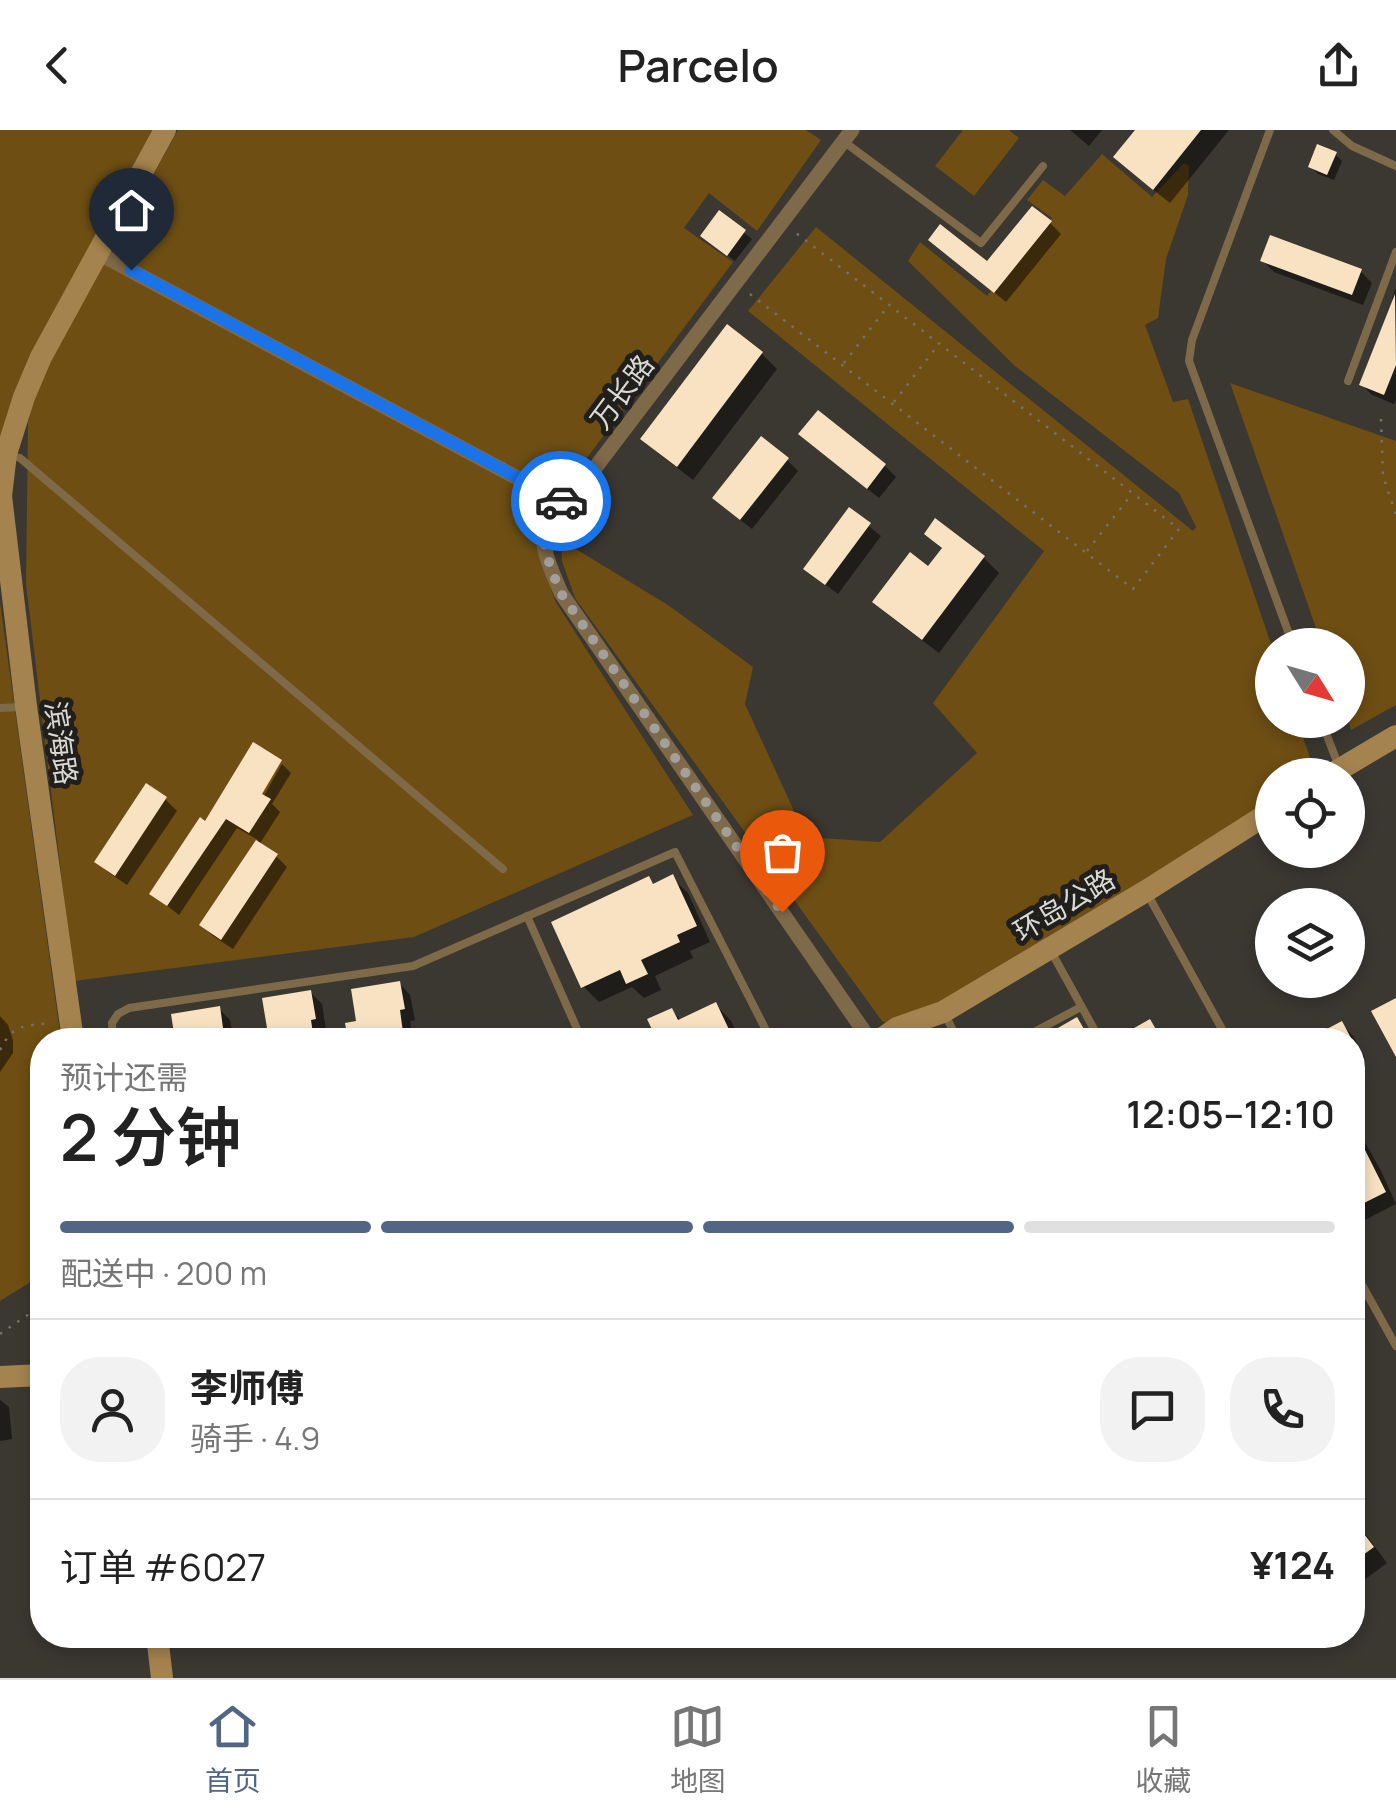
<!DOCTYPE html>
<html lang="zh">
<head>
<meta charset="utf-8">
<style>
	:root { --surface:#fff; --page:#f2f2f2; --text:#222; --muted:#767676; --line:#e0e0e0; --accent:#516684 }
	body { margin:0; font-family:Manrope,"Noto Sans SC",sans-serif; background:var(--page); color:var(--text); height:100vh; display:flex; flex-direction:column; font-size:38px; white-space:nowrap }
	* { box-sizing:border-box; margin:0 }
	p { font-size:32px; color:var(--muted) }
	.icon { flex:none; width:55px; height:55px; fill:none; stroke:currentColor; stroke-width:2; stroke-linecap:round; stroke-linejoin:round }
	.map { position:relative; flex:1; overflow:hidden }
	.drawer { position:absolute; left:30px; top:898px; width:1335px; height:620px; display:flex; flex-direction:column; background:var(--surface); border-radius:40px; box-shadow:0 5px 15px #0003 }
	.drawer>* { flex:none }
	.needle { width:65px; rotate:127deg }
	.buttons { position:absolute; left:1255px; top:498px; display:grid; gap:20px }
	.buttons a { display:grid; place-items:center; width:110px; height:110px; border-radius:50%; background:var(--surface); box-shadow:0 5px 15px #0003; font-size:50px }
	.pin { position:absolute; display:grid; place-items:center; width:85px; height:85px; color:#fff; margin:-102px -42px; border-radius:50% 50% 50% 0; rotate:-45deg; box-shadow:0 0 10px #0007 }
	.pin .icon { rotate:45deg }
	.courier { position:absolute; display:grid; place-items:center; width:100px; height:100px; margin:-50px; border:8px solid #1a73e8; border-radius:50%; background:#fff; color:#222; box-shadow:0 2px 12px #0007 }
	.headline em { font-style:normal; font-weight:600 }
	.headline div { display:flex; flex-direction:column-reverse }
	.headline { display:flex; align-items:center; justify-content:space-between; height:170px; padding:0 30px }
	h1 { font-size:65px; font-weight:600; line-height:75px }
	.bar { display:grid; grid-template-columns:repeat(4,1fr); gap:15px 10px; align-content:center; height:120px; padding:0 30px }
	.bar i { height:12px; border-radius:8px; background:var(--line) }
	.bar .current { background:var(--accent) }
	.bar p { grid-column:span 4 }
	.line { display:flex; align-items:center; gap:25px; padding:0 30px; border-top:2px solid var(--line) }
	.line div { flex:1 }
	.round { display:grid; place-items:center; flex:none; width:105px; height:105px; border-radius:40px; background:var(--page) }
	header { display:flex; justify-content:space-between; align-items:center; height:130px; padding:0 30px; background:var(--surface); font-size:45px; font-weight:600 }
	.dock { display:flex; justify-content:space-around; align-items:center; height:140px; border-top:2px solid var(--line); background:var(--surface); font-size:28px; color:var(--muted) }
	.dock a { display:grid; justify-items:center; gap:5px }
	.dock .current { color:var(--accent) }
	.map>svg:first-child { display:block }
	.green { fill:#6e4e13 }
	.shadow { fill:#0007 }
	.building { fill:#f8e2c2 }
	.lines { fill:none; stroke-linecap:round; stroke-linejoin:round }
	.path { stroke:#75716c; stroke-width:2.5; stroke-dasharray:2.5 8; stroke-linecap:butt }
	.lane { stroke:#7e6948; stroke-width:8 }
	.street { stroke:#7e6948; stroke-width:15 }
	.secondary { stroke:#a5834e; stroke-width:22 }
	.done { stroke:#a3a09c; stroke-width:10; stroke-dasharray:0 18 }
	.route { stroke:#1a73e8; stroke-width:12 }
	.labels { text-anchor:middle; stroke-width:10; stroke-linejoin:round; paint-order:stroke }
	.street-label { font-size:28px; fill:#dbd9d5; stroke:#211f1c }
</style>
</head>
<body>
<header><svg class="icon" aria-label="back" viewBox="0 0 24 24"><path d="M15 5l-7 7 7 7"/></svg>Parcelo<svg class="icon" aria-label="share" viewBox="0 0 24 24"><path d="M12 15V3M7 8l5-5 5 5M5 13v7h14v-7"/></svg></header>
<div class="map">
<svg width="1396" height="1548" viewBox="0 0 1396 1548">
	<rect width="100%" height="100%" fill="#3b3731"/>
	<g class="green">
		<polygon points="0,0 155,0 0,315"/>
		<polygon points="178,0 806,0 821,10 757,101 709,63 684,98 733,132 566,356 538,373 536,414 555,471 693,685 414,807 74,851 26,454 28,293 36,257"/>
		<polygon points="963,0 1009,0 1019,8 974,66 935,36"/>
		<polygon points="1102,24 1152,67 1184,33 1189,36 1188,65 1166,129 1158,188 1145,195 1173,272 1188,269 1272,517 1272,590 1297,590 1316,645 1272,645 1272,673 897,898 882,891 575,468 562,431 561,410 668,475 753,537 745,574 806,707 880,712 977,623 933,573 1044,421 748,181 816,97 1193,401 1196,397 1179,363 1015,236 908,131 920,112 987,166 1052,88 1027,70 1043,50 1065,66"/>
		<polygon points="1230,253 1396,311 1396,575 1351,600 1348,589 1348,515 1322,515"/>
		<polygon points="0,472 61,910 42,910 42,1145 0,1171"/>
	</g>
	<g class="shadow">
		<polygon points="1070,0 1102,0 1089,16"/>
		<polygon points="1138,0 1229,0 1170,73 1131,42"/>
		<polygon points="1335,24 1342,31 1334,50 1318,44 1311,37"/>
		<polygon points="720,84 752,109 735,131 711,112"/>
		<polygon points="1050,93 1061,104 1006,172 943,121 988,135"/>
		<polygon points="1263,131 1360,141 1372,153 1363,175 1274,142"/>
		<polygon points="1396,158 1396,270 1394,274 1372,265 1362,255 1395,172 1392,169"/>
		<polygon points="728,198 762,224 777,239 693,350 659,324 644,309"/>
		<polygon points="812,315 885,336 896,347 879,368"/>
		<polygon points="787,330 798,341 752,399 726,379"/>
		<polygon points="850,381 881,406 838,464 818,449"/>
		<polygon points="927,404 984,428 999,443 939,523 891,487 875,472 929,439 943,420"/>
		<polygon points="282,634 291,643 272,674 280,682 259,715 276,726 287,737 233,819 213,806 202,795 258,710 237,698 179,785 152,764 206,694 253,673 258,676"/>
		<polygon points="165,669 177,681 127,755 108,742 97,731"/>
		<polygon points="672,748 688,763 710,812 690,821 693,828 655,846 661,860 644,868 632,857 599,872 584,857 554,793 648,749 655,756"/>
		<polygon points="399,853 410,865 415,890 410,891 413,910 350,910 359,893"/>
		<polygon points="311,863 322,874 326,900 321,900 323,910 260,910 259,904 270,903"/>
		<polygon points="716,875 731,891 740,910 642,910 656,903 672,881 682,891"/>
		<polygon points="219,879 230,890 233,910 177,910"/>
		<polygon points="0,886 8,895 13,910 13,923 0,942"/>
		<polygon points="1342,894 1353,906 1365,928 1352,935 1352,910 1311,910"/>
		<polygon points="1352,989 1381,1041 1396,1074 1363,1091 1352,1081"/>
		<polygon points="0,1270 9,1277 12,1309 0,1311"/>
		<polygon points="1352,1386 1387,1433 1352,1459"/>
	</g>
	<g class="building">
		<polygon points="1135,0 1201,0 1153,60 1113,27"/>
		<polygon points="1317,14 1337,22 1327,45 1308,37"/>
		<polygon points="1032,76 1052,91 994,163 928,110 940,94 987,131"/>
		<polygon points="719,80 746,100 727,126 700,106"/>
		<polygon points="1270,105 1362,139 1352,165 1260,131"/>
		<polygon points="1395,164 1396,235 1384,265 1359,255"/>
		<polygon points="727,194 763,222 677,337 640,309"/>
		<polygon points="818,280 886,334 867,359 798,304"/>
		<polygon points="761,306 789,328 740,390 712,368"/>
		<polygon points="849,377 871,393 825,455 803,439"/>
		<polygon points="935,388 985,426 922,510 872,472 910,422 928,436 942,418 924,404"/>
		<polygon points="253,612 282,630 262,664 271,669 249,703 226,689 167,776 149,764 200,687 205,691"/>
		<polygon points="146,653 167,667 115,746 94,732"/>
		<polygon points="256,710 278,724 221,810 199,795"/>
		<polygon points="673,744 697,796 677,805 680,812 641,830 648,844 626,854 620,840 581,858 551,792 649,746 653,754"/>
		<polygon points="400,851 405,879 400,880 404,910 348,910 345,893 356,891 351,859"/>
		<polygon points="311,860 316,889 311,890 314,910 269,910 262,868"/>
		<polygon points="1396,868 1396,927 1371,881"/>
		<polygon points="716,872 734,910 657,910 647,889 672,878 678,890"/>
		<polygon points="220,876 224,905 219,906 220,910 175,910 171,884"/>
		<polygon points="1077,887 1088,906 1081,910 1037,910"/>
		<polygon points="1150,889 1162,910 1113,910"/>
		<polygon points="1342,891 1352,910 1306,910"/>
		<polygon points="1352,994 1386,1062 1352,1079"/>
		<polygon points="1352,1388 1374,1417 1352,1433"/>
	</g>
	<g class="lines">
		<g class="path">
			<polyline points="750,164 1133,459 1179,399 796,103"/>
			<polyline points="844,233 888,176"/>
			<polyline points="894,272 938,215"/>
			<polyline points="1381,289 1383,346 1396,385"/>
			<polyline points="1087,421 1132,364"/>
			<path d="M0,920C13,894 24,896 51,893"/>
			<polyline points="0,1204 42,1175"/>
		</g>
		<g class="lane">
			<polyline points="1270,0 1192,210 1189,231 1293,515"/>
			<polyline points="1333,0 1352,16 1396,36"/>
			<polyline points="843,11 981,113 1043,36"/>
			<polyline points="1348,251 1396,122"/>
			<polyline points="9,325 20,328 503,739"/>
			<polyline points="0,578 21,577"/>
			<polyline points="1321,590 1339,637"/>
			<polyline points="1148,765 1228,910"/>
			<polyline points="527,786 582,910"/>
			<polyline points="1052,823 1100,910"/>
			<polyline points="944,883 958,910"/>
			<polyline points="113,910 112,893 118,884 129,878 413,836 675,722 771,910"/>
			<polyline points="1019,910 1081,877"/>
			<polyline points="1352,1137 1396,1216"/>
		</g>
		<g class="street">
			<path d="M852,0L579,359C570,367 555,375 549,385C534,408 552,441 561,463L870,910"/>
			<polyline points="98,123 564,373"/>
		</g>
		<g class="secondary">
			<polyline points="1330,645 1396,606"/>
			<polyline points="73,910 26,576 1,366 6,324 24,267 41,227 165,0"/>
			<polyline points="880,910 897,898 943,882 1146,761 1272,681"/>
			<polyline points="0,1247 42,1245"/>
			<polyline points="157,1505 162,1548"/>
		</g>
	</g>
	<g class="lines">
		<path class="done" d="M561,371L564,373C562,374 551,381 550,382C534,403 553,442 560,462L782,782"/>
		<polyline class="route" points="131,140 561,371"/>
	</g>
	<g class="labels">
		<g class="street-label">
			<text transform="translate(622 262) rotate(-53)" y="10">万长路</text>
			<text transform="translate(61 613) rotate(82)" y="10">滨海路</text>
			<text transform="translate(1064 775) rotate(-31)" y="10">环岛公路</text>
		</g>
	</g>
</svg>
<div class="buttons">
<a><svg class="needle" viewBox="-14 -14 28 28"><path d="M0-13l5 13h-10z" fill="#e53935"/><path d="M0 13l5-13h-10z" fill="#767676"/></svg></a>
<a><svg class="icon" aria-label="locate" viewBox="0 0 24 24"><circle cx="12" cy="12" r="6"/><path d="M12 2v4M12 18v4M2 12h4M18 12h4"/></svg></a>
<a><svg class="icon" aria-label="layers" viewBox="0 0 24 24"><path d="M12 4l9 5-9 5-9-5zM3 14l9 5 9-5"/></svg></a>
</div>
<div class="pin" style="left:782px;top:782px;background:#ea580c"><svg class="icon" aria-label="bag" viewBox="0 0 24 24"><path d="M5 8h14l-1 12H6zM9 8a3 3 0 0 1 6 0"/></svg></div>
<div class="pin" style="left:131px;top:140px;background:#1f2937"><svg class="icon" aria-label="home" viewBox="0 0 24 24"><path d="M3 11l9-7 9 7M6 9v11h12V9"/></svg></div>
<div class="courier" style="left:561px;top:371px"><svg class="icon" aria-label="car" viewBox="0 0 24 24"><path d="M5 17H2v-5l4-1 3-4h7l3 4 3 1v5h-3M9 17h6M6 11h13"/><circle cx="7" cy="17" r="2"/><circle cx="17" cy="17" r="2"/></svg></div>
<section class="drawer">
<div class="headline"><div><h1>2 分钟</h1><p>预计还需</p></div><em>12:05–12:10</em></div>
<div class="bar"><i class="current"></i><i class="current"></i><i class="current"></i><i></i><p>配送中 · 200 m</p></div>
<div class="line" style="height:180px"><a class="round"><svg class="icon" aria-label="person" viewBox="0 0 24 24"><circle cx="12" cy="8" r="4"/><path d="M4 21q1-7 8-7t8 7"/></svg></a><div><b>李师傅</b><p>骑手 · 4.9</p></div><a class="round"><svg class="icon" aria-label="chat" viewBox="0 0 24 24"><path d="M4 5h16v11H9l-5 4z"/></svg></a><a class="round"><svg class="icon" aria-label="phone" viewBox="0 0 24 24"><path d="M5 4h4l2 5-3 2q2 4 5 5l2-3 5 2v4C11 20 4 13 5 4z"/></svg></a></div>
<div class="line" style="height:130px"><div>订单 #6027</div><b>¥124</b></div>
</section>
</div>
<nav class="dock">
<a class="current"><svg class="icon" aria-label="home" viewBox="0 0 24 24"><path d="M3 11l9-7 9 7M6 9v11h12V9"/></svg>首页</a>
<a><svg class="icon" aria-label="map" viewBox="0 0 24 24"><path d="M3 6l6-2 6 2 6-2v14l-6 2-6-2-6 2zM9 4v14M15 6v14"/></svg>地图</a>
<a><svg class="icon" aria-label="saved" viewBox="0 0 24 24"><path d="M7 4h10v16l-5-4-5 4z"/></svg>收藏</a>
</nav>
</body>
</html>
